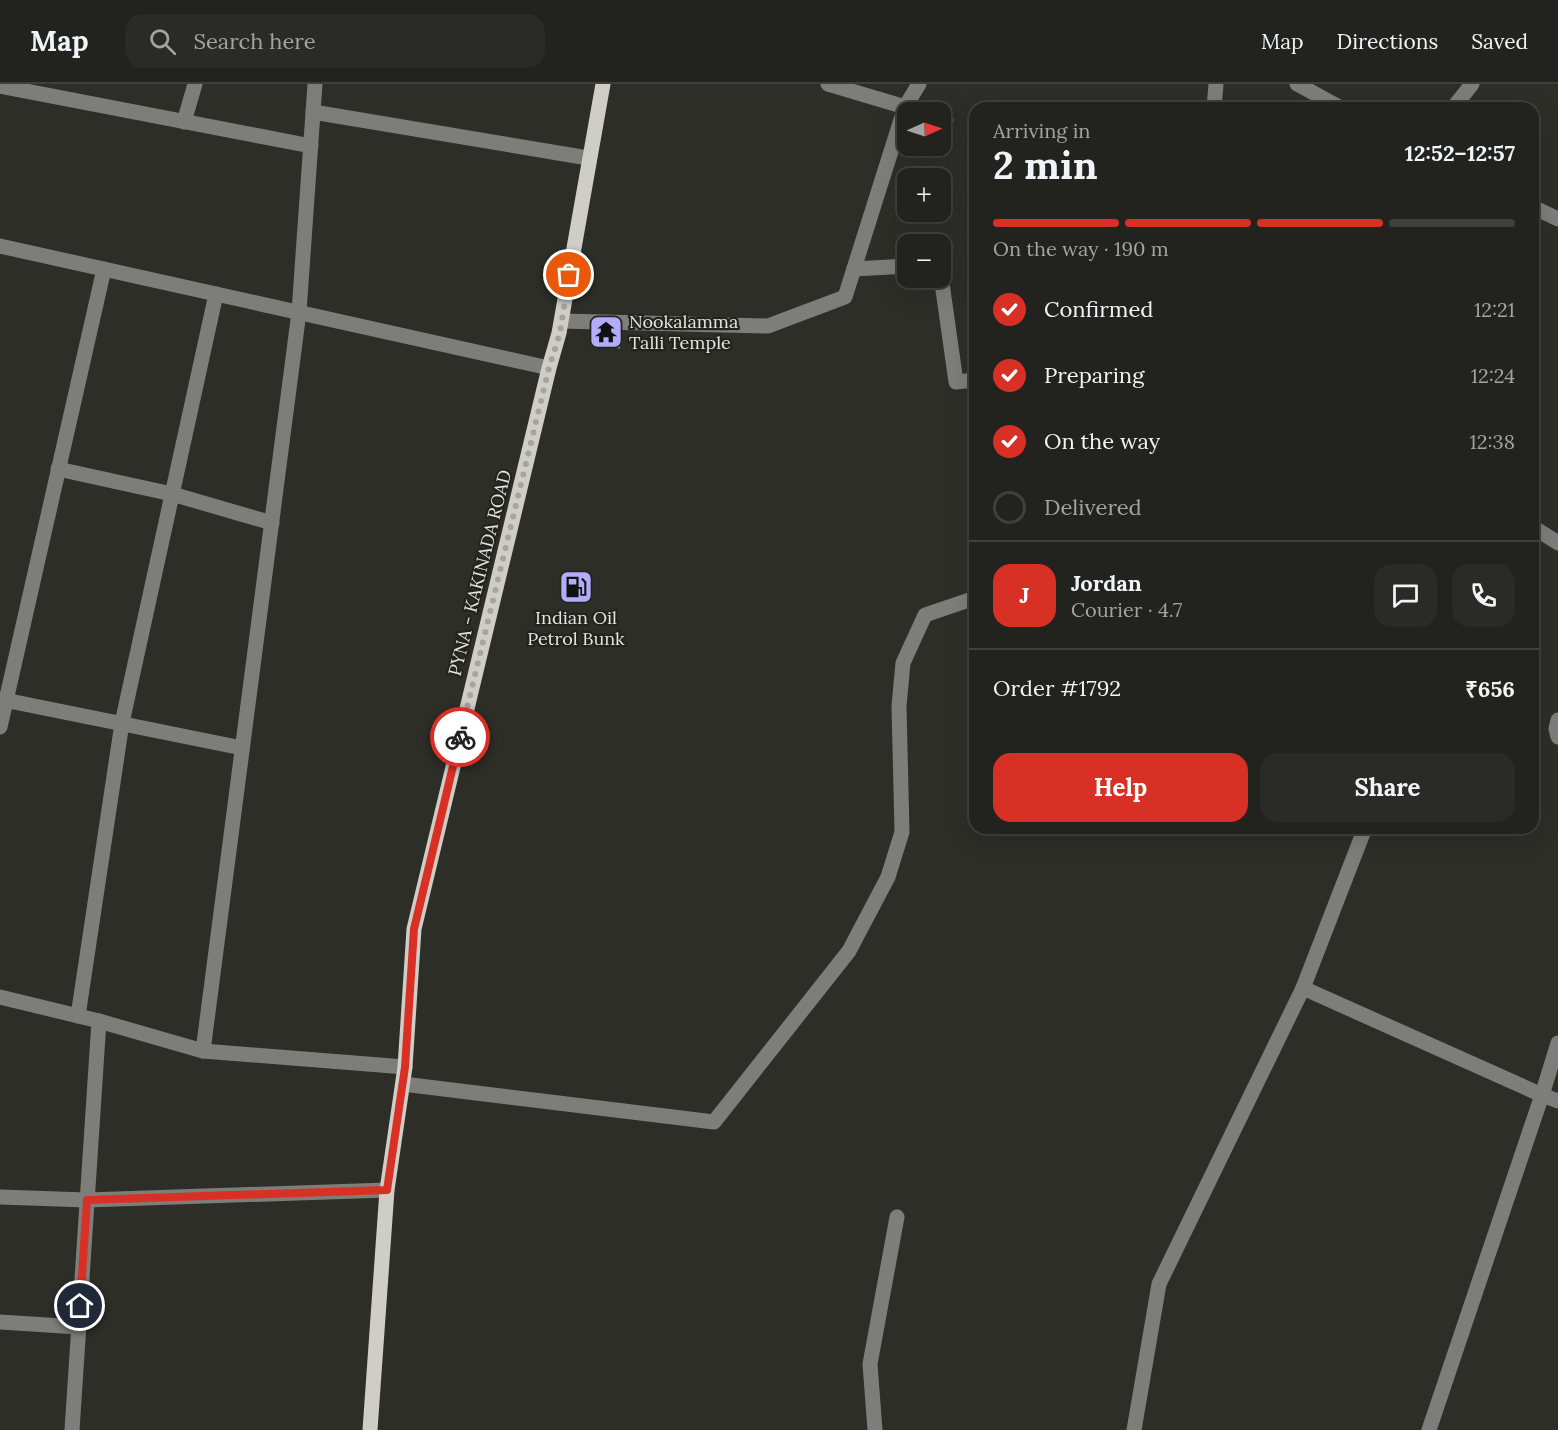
<!DOCTYPE html>
<html lang="en">
<head>
<meta charset="utf-8">
<style>
	:root { --surface:#22221e; --page:#2a2a27; --text:#f1f3f6; --muted:#a2a4a4; --line:#3f3f3c; --accent:#d93025 }
	body { margin:0; font-family:Lora,serif; background:var(--page); color:var(--text); height:100vh; display:flex; flex-direction:column; font-size:22px; white-space:nowrap }
	* { box-sizing:border-box; margin:0 }
	p { font-size:20px; color:var(--muted) }
	.icon { flex:none; width:33px; height:33px; fill:none; stroke:currentColor; stroke-width:2; stroke-linecap:round; stroke-linejoin:round }
	.map { position:relative; flex:1; overflow:hidden }
	.sheet { position:absolute; left:969px; top:18px; width:570px; height:732px; display:flex; flex-direction:column; background:var(--surface); border-radius:18px; box-shadow:0 6px 24px #0002,0 0 0 2px var(--line) }
	.sheet>* { flex:none }
	.needle { width:39px; rotate:87deg }
	.fabs { position:absolute; left:897px; top:18px; display:grid; gap:12px }
	.fabs a { display:grid; place-items:center; width:54px; height:54px; border-radius:12px; background:var(--surface); box-shadow:0 6px 24px #0002,0 0 0 2px var(--line); font-size:30px }
	.pin { position:absolute; display:grid; place-items:center; width:51px; height:51px; color:#fff; margin:-26px; border:3px solid #fff; border-radius:50%; box-shadow:0 2px 6px #0007 }
	.courier { position:absolute; display:grid; place-items:center; width:60px; height:60px; margin:-30px; border:4px solid #d93025; border-radius:50%; background:#fff; color:#222; box-shadow:0 2px 8px #0007 }
	.head em { font-style:normal; font-weight:700 }
	.head div { display:flex; flex-direction:column-reverse }
	.head { display:flex; align-items:center; justify-content:space-between; height:102px; padding:0 24px }
	h1 { font-size:39px; font-weight:700; line-height:45px }
	.bar { display:grid; grid-template-columns:repeat(4,1fr); gap:9px 6px; align-content:center; height:72px; padding:0 24px }
	.bar i { height:8px; border-radius:4px; background:var(--line) }
	.bar .on { background:var(--accent) }
	.bar p { grid-column:span 4 }
	.line { display:flex; align-items:center; gap:15px; padding:0 24px; border-top:2px solid var(--line) }
	.line div { flex:1 }
	.round { display:grid; place-items:center; flex:none; width:63px; height:63px; border-radius:18px; background:var(--page) }
	ol { padding:0 24px; list-style:none }
	li { display:flex; align-items:center; gap:18px; height:66px }
	li p { margin-inline-start:auto }
	li .icon { padding:6px; border-radius:50%; background:var(--accent); color:#fff; stroke-width:4 }
	li:last-child { color:var(--muted) }
	li i { width:33px; height:33px; border:3px solid var(--line); border-radius:50% }
	.cta { display:flex; gap:12px; margin-top:auto; padding:12px 24px }
	.cta a { flex:1; height:69px; border-radius:18px; background:var(--accent); color:#fff; font-size:24px; font-weight:700; line-height:69px; text-align:center }
	.cta a+a { background:var(--page); color:var(--text) }
	header { display:flex; align-items:center; gap:36px; box-sizing:border-box; height:84px; padding:0 30px; background:var(--surface); border-bottom:2px solid var(--line) }
	header strong { font-size:28px }
	nav { display:flex; gap:33px; margin-inline-start:auto; font-size:21px }
	.search { width:420px; height:54px; background:var(--page); display:flex; align-items:center; gap:15px; box-sizing:border-box; padding:0 21px; border-radius:18px; color:var(--muted); font-size:22px }
	.map>svg:first-child { display:block }
	.building { fill:url(#building-back-hatch); stroke:#797972; stroke-width:1.5 }
	.lines { fill:none; stroke-linecap:round; stroke-linejoin:round }
	.minor { stroke:#7d7d7a; stroke-width:15 }
	.major { stroke:#cecec7; stroke-width:15 }
	.done { stroke:#a4a4a0; stroke-width:6; stroke-dasharray:0 10.8 }
	.route { stroke:#d93025; stroke-width:8 }
	.labels { text-anchor:middle; stroke-width:4.5; stroke-linejoin:round; paint-order:stroke }
	.poi-label { font-size:18px; fill:#e4e4e0; stroke:#24241e; text-anchor:start }
	.street-label { font-size:18px; fill:#e4e4e0; stroke:#24241e }
</style>
</head>
<body>
<header>
<strong>Map</strong>
<div class="search"><svg class="icon" aria-label="search" viewBox="0 0 24 24"><circle cx="10" cy="10" r="6"/><path d="M15 15l6 6"/></svg>Search here</div>
<nav><a>Map</a><a>Directions</a><a>Saved</a></nav>
</header>
<div class="map">
<svg width="1558" height="1346" viewBox="0 0 1558 1346">
	<defs>
		<pattern id="building-back-hatch" width="6" height="6" patternUnits="userSpaceOnUse" patternTransform="scale(1.5)"><rect width="6" height="6" fill="#46463f"/><path d="M-1 5l2 2M0 0l6 6M5-1l2 2" fill="none" stroke="#61615a"/></pattern>
	</defs>
	<rect width="100%" height="100%" fill="#2e2e28"/>
	<polygon class="building" points="595,238 621,242 619,264 591,254"/>
	<g class="lines">
		<g class="minor">
			<polyline points="315,0 299,228 203,967 405,983"/>
			<polyline points="828,0 922,28"/>
			<polyline points="1297,0 1341,24"/>
			<polyline points="0,2 311,62"/>
			<polyline points="1214,24 1216,0"/>
			<polyline points="1453,24 1472,0"/>
			<polyline points="313,28 588,74"/>
			<polyline points="940,34 946,36"/>
			<polyline points="184,38 195,0"/>
			<polyline points="1533,123 1558,135"/>
			<polyline points="0,162 549,284"/>
			<polyline points="854,185 908,182"/>
			<polyline points="940,185 956,298 975,296"/>
			<polyline points="562,237 768,242 845,213 905,23 919,0"/>
			<polyline points="58,385 172,410 272,439"/>
			<polyline points="1533,443 1558,459"/>
			<polyline points="0,615 242,664"/>
			<polyline points="1558,636 1556,645 1558,653"/>
			<polyline points="0,643 104,185"/>
			<polyline points="1303,904 1542,1011 1429,1346"/>
			<polyline points="0,913 99,937 72,1346"/>
			<polyline points="78,932 122,639 216,210"/>
			<polyline points="99,937 203,967"/>
			<polyline points="1558,959 1542,1011 1558,1017"/>
			<polyline points="403,1000 714,1038 849,867 888,793 902,748 899,622 903,579 925,531 975,514"/>
			<polyline points="0,1113 87,1116 387,1106"/>
			<polyline points="0,1238 78,1243"/>
			<polyline points="875,1346 870,1280 897,1133"/>
			<polyline points="1134,1346 1159,1200 1303,904 1365,744"/>
		</g>
		<polyline class="major" points="370,1346 387,1106 405,983 414,845 549,284 559,249 603,0"/>
	</g>
	<g class="lines">
		<polyline class="done" points="460,653 549,284 560,249 569,191"/>
		<polyline class="route" points="80,1222 87,1116 387,1106 405,983 414,845 460,653"/>
	</g>
	<defs>
		<g id="temple-square" transform="scale(1.725)"><rect x="-9" y="-9" width="18" height="18" rx="4" fill="#b2adf9" stroke="#24241e"/><path d="M0-6L5-2H3V0L6.5 2.5H4V6H1.5V3h-3V6H-4V2.5H-6.5L-3 0V-2H-5Z" fill="#111"/></g>
		<g id="fuel-square" transform="scale(1.725)"><rect x="-9" y="-9" width="18" height="18" rx="4" fill="#b2adf9" stroke="#24241e"/><path d="M-5.5-6h7V0h2V4h1.3V-2.5L3-4.5l.8-.8L6-3V5H2.5V1h-1V6h-7ZM-4.2-4.7v3.2H.2V-4.7Z" fill="#111"/></g>
	</defs>
	<g fill-rule="evenodd">
		<use href="#temple-square" x="606" y="248"/>
		<use href="#fuel-square" x="576" y="503"/>
	</g>
	<g class="labels">
		<g class="poi-label">
			<text x="629" y="244">Nookalamma<tspan x="629" dy="21">Talli Temple</tspan></text>
			<text x="576" y="540" text-anchor="middle">Indian Oil<tspan x="576" dy="21">Petrol Bunk</tspan></text>
		</g>
		<g class="street-label">
			<text transform="translate(480 489) rotate(-76)" y="6">PYNA - KAKINADA ROAD</text>
		</g>
	</g>
</svg>
<div class="fabs">
<a><svg class="needle" viewBox="-14 -14 28 28"><path d="M0-13l5 13h-10z" fill="#e53935"/><path d="M0 13l5-13h-10z" fill="#a2a4a4"/></svg></a>
<a>+</a>
<a>−</a>
</div>
<div class="pin" style="left:569px;top:191px;background:#ea580c"><svg class="icon" aria-label="bag" viewBox="0 0 24 24"><path d="M5 8h14l-1 12H6zM9 8a3 3 0 0 1 6 0"/></svg></div>
<div class="pin" style="left:80px;top:1222px;background:#1f2937"><svg class="icon" aria-label="home" viewBox="0 0 24 24"><path d="M3 11l9-7 9 7M6 9v11h12V9"/></svg></div>
<div class="courier" style="left:460px;top:653px"><svg class="icon" aria-label="bike" viewBox="0 0 24 24"><circle cx="6" cy="16" r="4"/><circle cx="18" cy="16" r="4"/><path d="M6 16l4-8h5l3 8M10 8l3 8H6M13 5h3"/></svg></div>
<section class="sheet">
<div class="head"><div><h1>2 min</h1><p>Arriving in</p></div><em>12:52–12:57</em></div>
<div class="bar"><i class="on"></i><i class="on"></i><i class="on"></i><i></i><p>On the way · 190 m</p></div>
<ol>
<li><svg class="icon" aria-label="check" viewBox="0 0 24 24"><path d="M5 12l5 5 9-10"/></svg>Confirmed<p>12:21</p></li>
<li><svg class="icon" aria-label="check" viewBox="0 0 24 24"><path d="M5 12l5 5 9-10"/></svg>Preparing<p>12:24</p></li>
<li><svg class="icon" aria-label="check" viewBox="0 0 24 24"><path d="M5 12l5 5 9-10"/></svg>On the way<p>12:38</p></li>
<li><i></i>Delivered</li>
</ol>
<div class="line" style="height:108px"><b class="round" style="background:var(--accent);color:#fff">J</b><div><b>Jordan</b><p>Courier · 4.7</p></div><a class="round"><svg class="icon" aria-label="chat" viewBox="0 0 24 24"><path d="M4 5h16v11H9l-5 4z"/></svg></a><a class="round"><svg class="icon" aria-label="phone" viewBox="0 0 24 24"><path d="M5 4h4l2 5-3 2q2 4 5 5l2-3 5 2v4C11 20 4 13 5 4z"/></svg></a></div>
<div class="line" style="height:78px"><div>Order #1792</div><b>₹656</b></div>
<div class="cta"><a>Help</a><a>Share</a></div>
</section>
</div>
</body>
</html>
